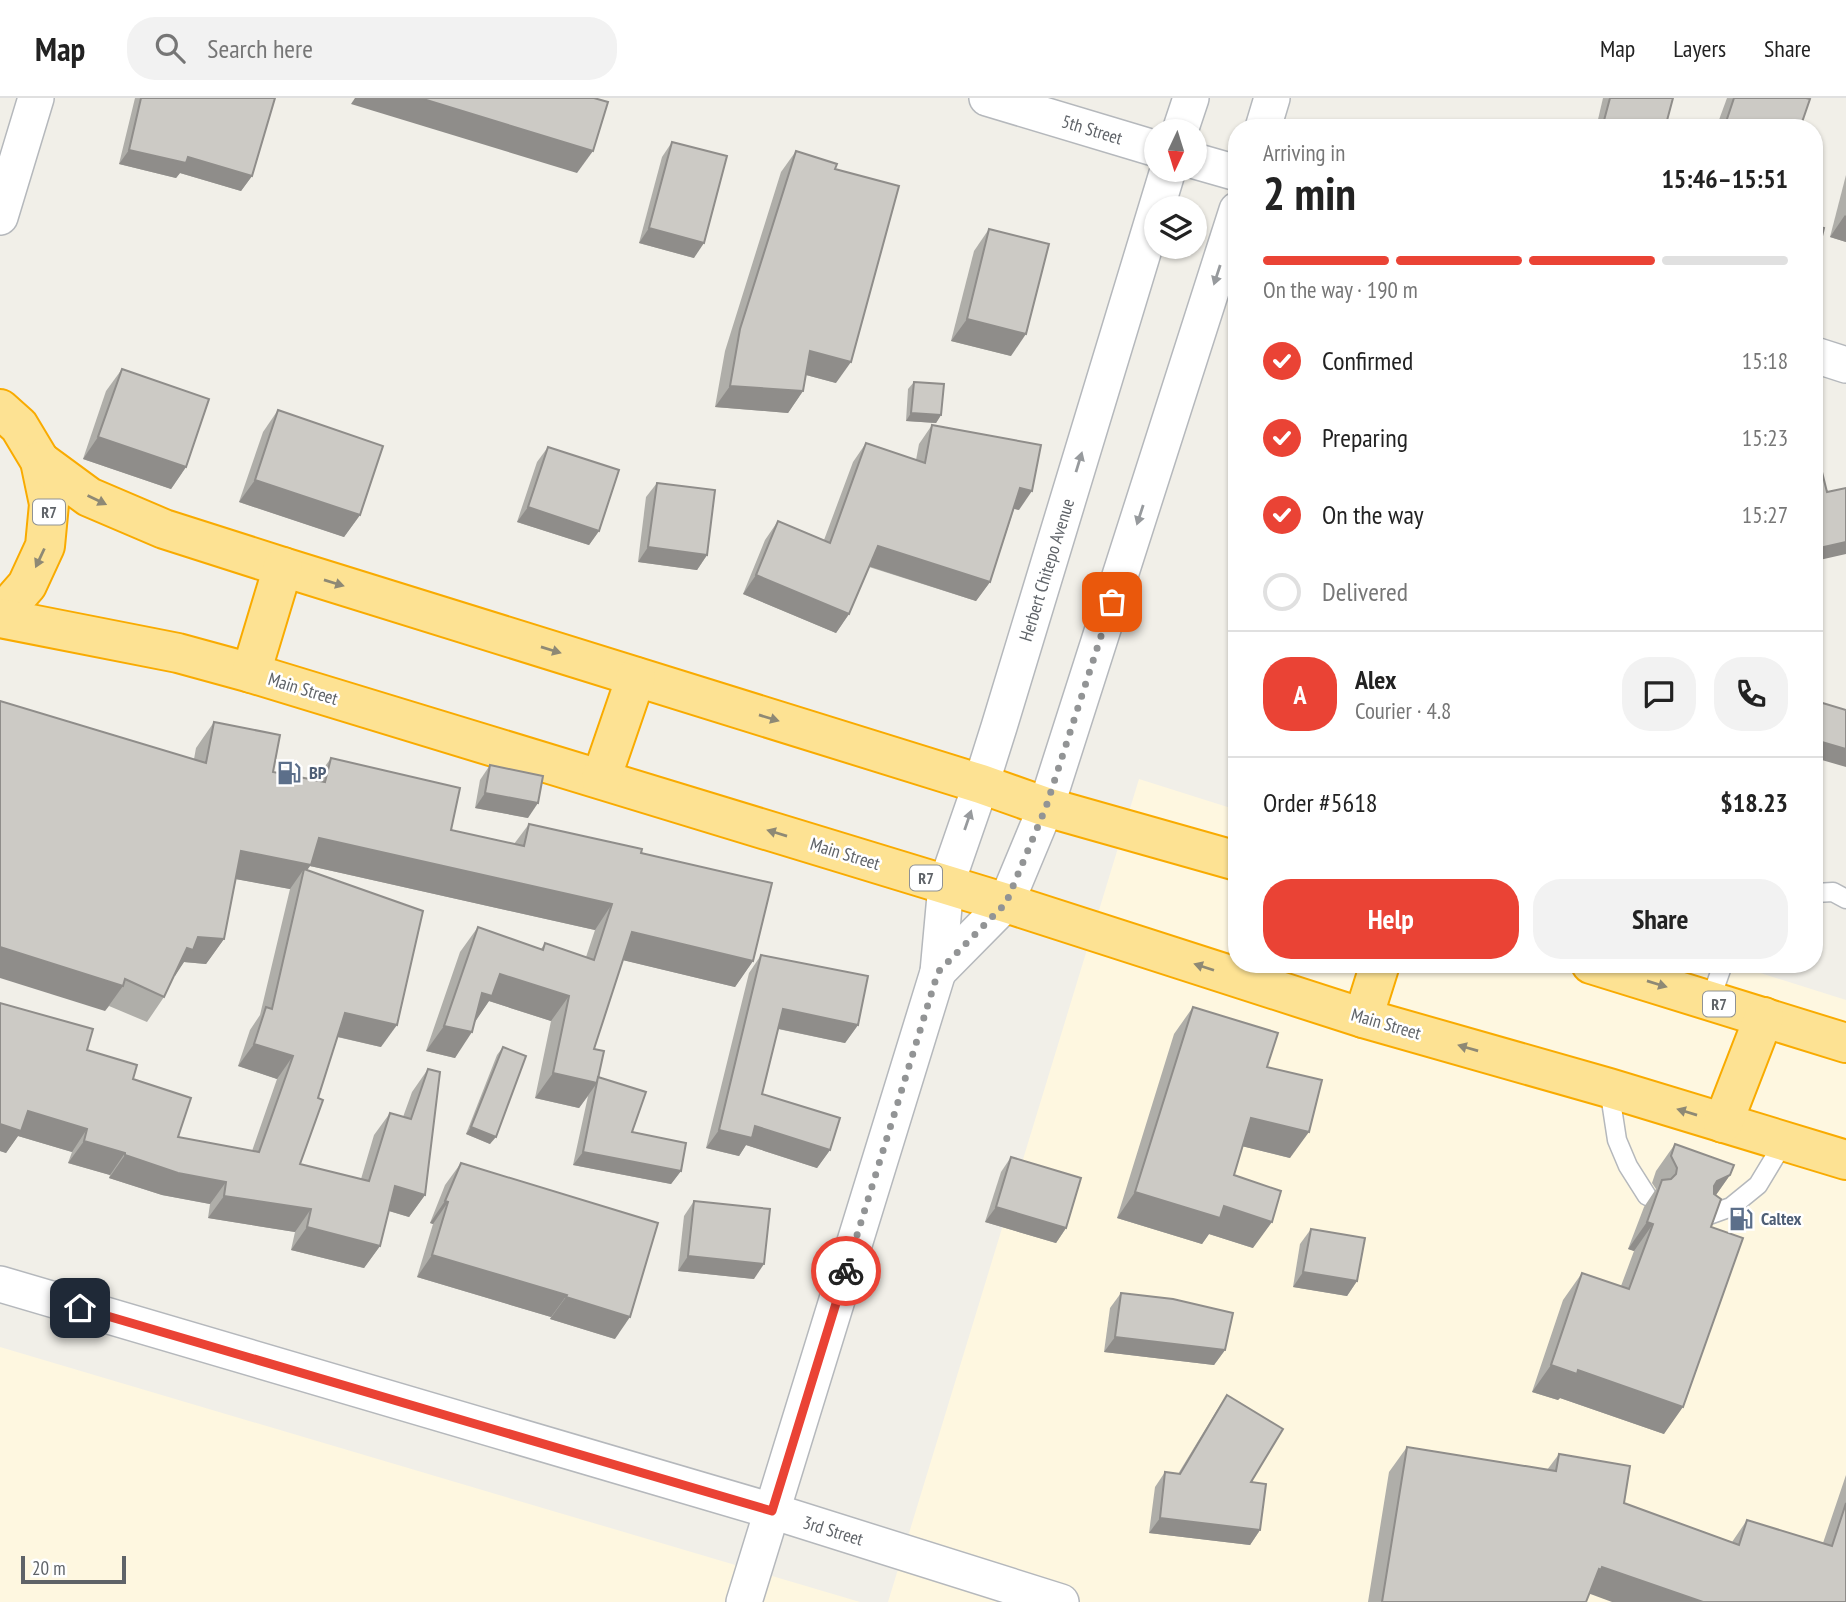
<!DOCTYPE html>
<html lang="en">
<head>
<meta charset="utf-8">
<style>
	:root { --surface:#fff; --page:#f2f2f2; --text:#222; --muted:#767676; --line:#e0e0e0; --accent:#ea4335 }
	body { margin:0; font-family:"PT Sans Narrow",sans-serif; background:var(--page); color:var(--text); height:100vh; display:flex; flex-direction:column; font-size:26px; white-space:nowrap }
	* { box-sizing:border-box; margin:0 }
	p { font-size:23px; color:var(--muted) }
	.icon { flex:none; width:38px; height:38px; fill:none; stroke:currentColor; stroke-width:2; stroke-linecap:round; stroke-linejoin:round }
	.map { position:relative; flex:1; overflow:hidden }
	.sheet { position:absolute; left:1228px; top:21px; width:595px; height:854px; display:flex; flex-direction:column; background:var(--surface); border-radius:28px; box-shadow:0 2px 5px #0004 }
	.sheet>* { flex:none }
	.needle { width:46px; rotate:184deg }
	.buttons { position:absolute; left:1144px; top:21px; display:grid; gap:14px }
	.buttons a { display:grid; place-items:center; width:63px; height:63px; border-radius:50%; background:var(--surface); box-shadow:0 2px 5px #0004; font-size:35px }
	.scale { position:absolute; left:21px; bottom:18px; width:105px; box-sizing:border-box; padding-left:7px; border:4px solid #5f6368; border-top:0; font-size:19px; line-height:24px; white-space:nowrap; color:#5f6368; -webkit-text-stroke:5px #fff; paint-order:stroke }
	.pin { position:absolute; display:grid; place-items:center; width:60px; height:60px; color:#fff; margin:-30px; border-radius:14px; box-shadow:0 4px 10px #0006 }
	.courier { position:absolute; display:grid; place-items:center; width:70px; height:70px; margin:-35px; border:5px solid #ea4335; border-radius:50%; background:#fff; color:#222; box-shadow:0 2px 9px #0007 }
	.headline em { font-style:normal; font-weight:700 }
	.headline div { display:flex; flex-direction:column-reverse }
	.headline { display:flex; align-items:center; justify-content:space-between; height:119px; padding:0 35px }
	h1 { font-size:46px; font-weight:700; line-height:52px }
	.bar { display:grid; grid-template-columns:repeat(4,1fr); gap:10px 7px; align-content:center; height:84px; padding:0 35px }
	.bar i { height:9px; border-radius:5px; background:var(--line) }
	.bar .current { background:var(--accent) }
	.bar p { grid-column:span 4 }
	.line { display:flex; align-items:center; gap:18px; padding:0 35px; border-top:2px solid var(--line) }
	.line div { flex:1 }
	.round { display:grid; place-items:center; flex:none; width:74px; height:74px; border-radius:28px; background:var(--page) }
	ol { padding:0 35px; list-style:none }
	li { display:flex; align-items:center; gap:21px; height:77px }
	li p { margin-inline-start:auto }
	li .icon { padding:7px; border-radius:50%; background:var(--accent); color:#fff; stroke-width:4 }
	li:last-child { color:var(--muted) }
	li i { width:38px; height:38px; border:4px solid var(--line); border-radius:50% }
	.cta { display:flex; gap:14px; margin-top:auto; padding:14px 35px }
	.cta a { flex:1; height:80px; border-radius:28px; background:var(--accent); color:#fff; font-size:28px; font-weight:700; line-height:80px; text-align:center }
	.cta a+a { background:var(--page); color:var(--text) }
	header { display:flex; align-items:center; gap:42px; box-sizing:border-box; height:98px; padding:0 35px; background:var(--surface); border-bottom:2px solid var(--line) }
	header strong { font-size:33px }
	nav { display:flex; gap:38px; margin-inline-start:auto; font-size:24px }
	.search { width:490px; height:63px; background:var(--page); display:flex; align-items:center; gap:18px; box-sizing:border-box; padding:0 24px; border-radius:28px; color:var(--muted); font-size:26px }
	.map>svg:first-child { display:block }
	.commercial { fill:#fef7e0 }
	.lines { fill:none; stroke-linecap:round; stroke-linejoin:round }
	.lane-casing { stroke:#b5b8bc; stroke-width:21 }
	.street-casing { stroke:#b5b8bc; stroke-width:38 }
	.highway-casing { stroke:#f9ab00; stroke-width:42 }
	.lane { stroke:#fff; stroke-width:18 }
	.street { stroke:#fff; stroke-width:35 }
	.highway { stroke:#fde293; stroke-width:38 }
	.wall { fill:#afaea9 }
	.shaded-wall { fill:#8f8d8a }
	.building { fill:#cccac5; stroke:#8f8d8a; stroke-width:2 }
	.oneway { fill:#979a9d }
	.oneway2 { fill:#8e8975 }
	.done { stroke:#929495; stroke-width:7; stroke-dasharray:0 12.6 }
	.route { stroke:#ea4335; stroke-width:9 }
	.labels { text-anchor:middle; stroke-width:5; stroke-linejoin:round; paint-order:stroke }
	.shield { fill:#fff; stroke:#8f9295; stroke-width:2 }
	.shield-label { font-size:16px; font-weight:bold; fill:#5f6368 }
	.street-label { font-size:18px; fill:#5f6368; stroke:#fff }
	.service-label { font-size:18px; font-weight:bold; fill:#4e5e75; stroke:#fff; text-anchor:start }
</style>
</head>
<body>
<header>
<strong>Map</strong>
<div class="search"><svg class="icon" aria-label="search" viewBox="0 0 24 24"><circle cx="10" cy="10" r="6"/><path d="M15 15l6 6"/></svg>Search here</div>
<nav><a>Map</a><a>Layers</a><a>Share</a></nav>
</header>
<div class="map">
<svg width="1846" height="1504" viewBox="0 0 1846 1504">
	<rect width="100%" height="100%" fill="#f1efe8"/>
	<g class="commercial">
		<polygon points="1139,681 1237,712 1237,866 1732,866 1846,902 1846,1504 888,1504"/>
		<polygon points="0,1249 860,1504 0,1504"/>
	</g>
	<g class="lines">
		<g class="lane-casing">
			<g id="lane">
				<polyline points="1815,795 1833,794 1846,801"/>
				<polyline points="1710,903 1723,866"/>
				<polyline points="1609,990 1617,1042 1628,1068 1647,1098"/>
				<polyline points="1706,1118 1731,1109 1758,1087 1784,1044"/>
			</g>
		</g>
		<g class="street-casing">
			<g id="street">
				<polyline points="987,0 1157,51"/>
				<polyline points="1263,30 1272,0"/>
				<polyline points="1180,33 1191,0"/>
				<polyline points="1195,63 1237,75"/>
				<polyline points="0,119 36,0"/>
				<polyline points="1815,257 1846,267"/>
				<polyline points="938,874 1006,805 1046,709 1237,112"/>
				<polyline points="0,1186 772,1413 1061,1504"/>
				<polyline points="744,1504 938,874 946,787 981,686 999,629 1168,72"/>
			</g>
		</g>
		<g class="highway-casing">
			<g id="highway">
				<polyline points="0,311 19,328 40,363 49,406 45,448 27,487 0,518"/>
				<polyline points="40,363 89,399 164,431 283,469 981,686 1046,709 1237,763"/>
				<polyline points="0,520 178,555 251,575 1006,805 1363,920 1609,990 1846,1062"/>
				<polyline points="251,575 283,469"/>
				<polyline points="601,681 636,579"/>
				<polyline points="1591,866 1846,945"/>
				<polyline points="1363,920 1380,866"/>
				<polyline points="1723,1025 1764,919"/>
			</g>
		</g>
		<use href="#lane" class="lane"/>
		<use href="#street" class="street"/>
		<use href="#highway" class="highway"/>
	</g>
	<g class="wall">
		<polygon points="135,0 275,0 252,78 241,93 180,75 176,80 119,66"/>
		<polygon points="1603,0 1673,0 1665,30 1596,30"/>
		<polygon points="1727,0 1806,0 1800,30 1716,30"/>
		<polygon points="672,44 694,160 639,145 662,59"/>
		<polygon points="796,53 836,285 806,277 803,293 788,315 715,309 725,253 781,74"/>
		<polygon points="1846,77 1846,144 1830,139"/>
		<polygon points="989,131 1011,258 951,243 974,153"/>
		<polygon points="122,271 186,369 171,391 83,361 106,293"/>
		<polygon points="914,284 941,317 936,325 906,323 908,291"/>
		<polygon points="278,312 360,417 344,439 239,404 263,334"/>
		<polygon points="932,327 1019,412 1014,411 990,484 976,503 869,469 849,516 836,535 743,496 765,442 778,423 824,442 853,364 866,345 916,362 919,346"/>
		<polygon points="548,349 599,433 589,447 517,424 537,364"/>
		<polygon points="657,385 707,457 697,472 638,464 646,399"/>
		<polygon points="214,624 273,674 315,682 331,660 451,732 514,746 529,726 641,755 753,863 735,889 623,862 594,951 598,979 632,1034 681,1073 671,1086 573,1067 588,998 579,1010 535,1000 551,923 489,903 475,923 455,960 426,953 460,854 478,829 541,851 545,845 586,859 595,832 310,768 307,772 381,949 337,939 318,1000 300,1066 361,1081 374,1037 390,1015 403,1019 412,994 428,971 425,1097 409,1119 389,1113 380,1148 364,1170 291,1152 295,1134 208,1120 210,1106 162,1097 109,1080 110,1077 68,1065 72,1054 18,1038 6,1055 0,1053 87,952 133,981 178,1039 252,1053 277,981 238,968 250,932 260,917 290,791 236,781 224,841 206,866 184,864 174,877 164,899 147,924 109,908 105,913 194,661 196,650"/>
		<polygon points="490,667 528,720 475,710 480,682"/>
		<polygon points="761,857 858,927 845,945 778,931 762,996 830,1052 817,1070 746,1047 739,1058 706,1050 749,875"/>
		<polygon points="1193,909 1267,969 1290,1060 1242,1048 1234,1077 1253,1150 1209,1136 1202,1146 1117,1120 1174,936"/>
		<polygon points="503,949 490,1046 466,1036 497,957"/>
		<polygon points="1675,1046 1730,1077 1716,1097 1711,1129 1664,1336 1560,1300 1558,1302 1532,1294 1563,1202 1582,1175 1621,1188 1634,1153 1628,1151 1644,1109 1656,1091 1652,1085 1656,1073"/>
		<polygon points="1011,1059 1066,1130 1056,1145 985,1124 1001,1074"/>
		<polygon points="461,1065 615,1241 550,1221 551,1219 417,1179 433,1126 430,1125 445,1087"/>
		<polygon points="694,1103 754,1181 678,1173 684,1118"/>
		<polygon points="1311,1131 1357,1183 1347,1198 1293,1189 1300,1146"/>
		<polygon points="1121,1195 1225,1252 1214,1267 1104,1254 1110,1210"/>
		<polygon points="1227,1297 1251,1384 1260,1432 1250,1447 1149,1435 1155,1389 1165,1374 1178,1376 1217,1312"/>
		<polygon points="1407,1349 1547,1372 1559,1356 1624,1405 1732,1444 1747,1422 1823,1445 1846,1377 1846,1504 1589,1496 1586,1504 1368,1504 1389,1374"/>
	</g>
	<g class="shaded-wall">
		<polygon points="355,0 420,0 593,53 577,75 351,6"/>
		<polygon points="129,52 188,59 252,78 241,93 180,75 176,80 119,66"/>
		<polygon points="1845,117 1846,118 1846,144 1830,139"/>
		<polygon points="649,130 704,145 694,160 639,145"/>
		<polygon points="967,221 1026,236 1011,258 951,243"/>
		<polygon points="810,253 851,264 836,285 795,274"/>
		<polygon points="730,288 803,293 788,315 715,309"/>
		<polygon points="911,315 941,317 936,325 906,323"/>
		<polygon points="98,339 186,369 171,391 83,361"/>
		<polygon points="255,382 360,417 344,439 239,404"/>
		<polygon points="1020,390 1032,393 1019,412 1007,409"/>
		<polygon points="528,409 599,433 589,447 517,424"/>
		<polygon points="1846,444 1846,456 1815,463 1815,451"/>
		<polygon points="878,448 990,484 976,503 865,467"/>
		<polygon points="648,449 707,457 697,472 638,464"/>
		<polygon points="756,477 849,516 836,535 743,496"/>
		<polygon points="1815,642 1846,651 1846,669 1815,660"/>
		<polygon points="485,695 538,705 528,720 475,710"/>
		<polygon points="319,740 612,806 595,832 310,768 302,779 304,771 290,791 224,779 241,753"/>
		<polygon points="632,834 753,863 735,889 614,860"/>
		<polygon points="198,839 224,841 206,866 184,864 175,878 169,876 187,850"/>
		<polygon points="0,849 123,888 105,913 0,880"/>
		<polygon points="500,876 569,898 551,923 489,903 475,924 482,895"/>
		<polygon points="783,911 858,927 845,945 770,929"/>
		<polygon points="345,915 397,927 381,949 330,937"/>
		<polygon points="444,928 472,934 455,960 426,953"/>
		<polygon points="254,946 293,958 277,981 238,968"/>
		<polygon points="553,975 597,985 579,1010 535,1000"/>
		<polygon points="28,1013 87,1031 72,1054 18,1038 6,1055 0,1053 0,1026"/>
		<polygon points="1251,1020 1309,1034 1290,1060 1233,1046"/>
		<polygon points="755,1028 830,1052 817,1070 746,1047 739,1058 706,1050 719,1032"/>
		<polygon points="471,1029 496,1039 490,1046 466,1036"/>
		<polygon points="84,1043 125,1055 110,1077 68,1065"/>
		<polygon points="583,1054 681,1073 671,1086 573,1067"/>
		<polygon points="125,1057 226,1084 210,1106 162,1097 109,1080"/>
		<polygon points="1730,1077 1711,1104 1698,1110 1717,1083"/>
		<polygon points="395,1088 425,1097 409,1119 379,1110"/>
		<polygon points="1135,1094 1224,1108 1272,1124 1253,1150 1209,1136 1202,1146 1117,1120"/>
		<polygon points="224,1098 311,1111 295,1134 208,1120"/>
		<polygon points="445,1103 448,1104 433,1126 430,1125"/>
		<polygon points="996,1109 1066,1130 1056,1145 985,1124"/>
		<polygon points="1647,1124 1653,1126 1634,1153 1628,1151"/>
		<polygon points="307,1129 380,1148 364,1170 291,1152"/>
		<polygon points="432,1157 567,1197 551,1219 417,1179"/>
		<polygon points="688,1158 764,1166 754,1181 678,1173"/>
		<polygon points="1303,1174 1357,1183 1347,1198 1293,1189"/>
		<polygon points="566,1199 630,1219 615,1241 550,1221"/>
		<polygon points="1115,1239 1225,1252 1214,1267 1104,1254"/>
		<polygon points="1551,1267 1578,1272 1683,1309 1664,1336 1560,1300 1558,1302 1532,1294"/>
		<polygon points="1160,1420 1260,1432 1250,1447 1149,1435"/>
		<polygon points="1602,1469 1703,1504 1612,1504 1585,1494 1599,1471"/>
	</g>
	<g class="building">
		<polygon points="141,0 275,0 252,78 188,59 186,65 129,52"/>
		<polygon points="420,0 594,0 608,4 593,53"/>
		<polygon points="1610,0 1673,0 1665,30 1602,30"/>
		<polygon points="1734,0 1806,0 1810,1 1800,30 1724,30"/>
		<polygon points="672,44 727,58 704,145 649,130"/>
		<polygon points="796,53 837,66 835,71 899,88 851,264 810,253 803,293 730,288 740,231"/>
		<polygon points="1815,128 1824,130 1815,167"/>
		<polygon points="989,131 1049,146 1026,236 967,221"/>
		<polygon points="122,271 209,301 186,369 98,339"/>
		<polygon points="914,284 944,286 941,317 911,315"/>
		<polygon points="278,312 383,348 360,417 255,382"/>
		<polygon points="932,327 1041,347 1032,393 1020,390 990,484 878,448 849,516 756,477 778,423 830,445 866,345 925,365"/>
		<polygon points="1815,346 1827,394 1846,390 1846,444 1815,451"/>
		<polygon points="548,349 619,372 599,433 528,409"/>
		<polygon points="657,385 715,392 707,457 648,449"/>
		<polygon points="0,603 206,665 214,624 280,637 273,674 325,684 331,660 460,690 451,732 524,748 529,726 642,751 641,755 772,785 753,863 632,834 594,951 604,953 597,985 553,975 569,898 500,876 492,898 482,895 472,934 444,928 478,829 543,852 545,845 594,862 612,806 319,740 311,767 241,753 224,841 198,839 193,852 187,850 164,899 125,881 123,888 0,849"/>
		<polygon points="1816,603 1846,612 1846,651 1815,642 1815,609"/>
		<polygon points="490,667 543,678 538,705 485,695"/>
		<polygon points="304,771 423,813 397,927 345,915 318,1000 323,1002 300,1066 369,1083 390,1015 411,1021 428,971 440,974 425,1097 395,1088 380,1148 307,1129 311,1111 224,1098 226,1084 178,1075 125,1057 125,1055 84,1043 87,1031 28,1013 21,1033 0,1026 0,905 93,931 87,952 137,967 133,981 191,1000 178,1039 259,1054 293,958 254,946 266,909 272,911"/>
		<polygon points="761,857 868,878 858,927 783,911 762,996 840,1020 830,1052 755,1028 752,1040 719,1032"/>
		<polygon points="1193,909 1278,935 1267,969 1322,982 1309,1034 1251,1020 1234,1077 1281,1093 1272,1124 1224,1108 1220,1120 1135,1094"/>
		<polygon points="503,949 526,958 496,1039 471,1029"/>
		<polygon points="598,979 646,994 632,1034 686,1045 681,1073 583,1054"/>
		<polygon points="1675,1046 1734,1067 1730,1077 1717,1083 1714,1088 1714,1096 1721,1101 1711,1129 1743,1140 1683,1309 1578,1272 1577,1276 1551,1267 1582,1175 1629,1191 1653,1126 1647,1124 1662,1082 1671,1081 1676,1076 1677,1070 1671,1058"/>
		<polygon points="1011,1059 1081,1080 1066,1130 996,1109"/>
		<polygon points="461,1065 658,1125 630,1219 566,1199 567,1197 432,1157 448,1104 445,1103"/>
		<polygon points="694,1103 770,1111 764,1166 688,1158"/>
		<polygon points="1311,1131 1365,1140 1357,1183 1303,1174"/>
		<polygon points="1121,1195 1173,1201 1233,1215 1225,1252 1115,1239"/>
		<polygon points="1227,1297 1283,1331 1251,1384 1266,1386 1260,1432 1160,1420 1165,1374 1180,1376"/>
		<polygon points="1407,1349 1556,1373 1559,1356 1630,1368 1624,1405 1739,1447 1747,1422 1832,1448 1846,1405 1846,1504 1703,1504 1602,1469 1601,1472 1599,1471 1586,1504 1382,1504"/>
	</g>
	<defs><path id="oneway-solid" d="M-6-.8H1V-3.2L6.5 0L1 3.2V.8H-6Z" transform="scale(1.75)"/></defs>
	<g class="oneway">
		<use href="#oneway-solid" transform="translate(1217 177) rotate(108)"/>
		<use href="#oneway-solid" transform="translate(1079 364) rotate(-73)"/>
		<use href="#oneway-solid" transform="translate(1140 417) rotate(108)"/>
		<use href="#oneway-solid" transform="translate(968 722) rotate(-71)"/>
	</g>
	<g class="oneway2">
		<use href="#oneway-solid" transform="translate(97 402) rotate(26)"/>
		<use href="#oneway-solid" transform="translate(40 460) rotate(115)"/>
		<use href="#oneway-solid" transform="translate(334 485) rotate(17)"/>
		<use href="#oneway-solid" transform="translate(551 552) rotate(17)"/>
		<use href="#oneway-solid" transform="translate(769 620) rotate(17)"/>
		<use href="#oneway-solid" transform="translate(777 735) rotate(-163)"/>
		<use href="#oneway-solid" transform="translate(1204 869) rotate(-162)"/>
		<use href="#oneway-solid" transform="translate(1657 886) rotate(17)"/>
		<use href="#oneway-solid" transform="translate(1468 950) rotate(-164)"/>
		<use href="#oneway-solid" transform="translate(1687 1014) rotate(-163)"/>
	</g>
	<g class="lines">
		<polyline class="done" points="846,1173 938,874 1006,805 1046,709 1112,504"/>
		<polyline class="route" points="80,1210 772,1413 846,1173"/>
	</g>
	<defs>
		<g id="fuel-bare" transform="scale(1.89)"><path d="M-5.5-6h7V0h2V4h1.3V-2.5L3-4.5l.8-.8L6-3V5H2.5V1h-1V6h-7ZM-4.2-4.7v3.2H.2V-4.7Z" fill="#5c6f8a" stroke="#fff" stroke-width="2.5" paint-order="stroke"/></g>
	</defs>
	<g fill-rule="evenodd">
		<use href="#fuel-bare" x="289" y="675"/>
		<use href="#fuel-bare" x="1741" y="1121"/>
	</g>
	<g class="labels">
		<g class="shield">
			<rect x="33" y="401.5" width="32" height="25" rx="5"/>
			<rect x="910" y="767.5" width="32" height="25" rx="5"/>
			<rect x="1703" y="893.5" width="32" height="25" rx="5"/>
		</g>
		<g class="shield-label">
			<text x="49" y="420">R7</text>
			<text x="926" y="786">R7</text>
			<text x="1719" y="912">R7</text>
		</g>
		<g class="street-label">
			<text transform="translate(1092 32) rotate(17)" y="6">5th Street</text>
			<text transform="translate(1047 472) rotate(-73)" y="6">Herbert Chitepo Avenue</text>
			<text transform="translate(303 591) rotate(17)" y="6">Main Street</text>
			<text transform="translate(845 756) rotate(17)" y="6">Main Street</text>
			<text transform="translate(1386 926) rotate(16)" y="6">Main Street</text>
			<text transform="translate(833 1433) rotate(17)" y="6">3rd Street</text>
		</g>
		<g class="service-label">
			<text x="309" y="681">BP</text>
			<text x="1761" y="1127">Caltex</text>
		</g>
	</g>
</svg>
<div class="buttons">
<a><svg class="needle" viewBox="-14 -14 28 28"><path d="M0-13l5 13h-10z" fill="#e53935"/><path d="M0 13l5-13h-10z" fill="#767676"/></svg></a>
<a><svg class="icon" aria-label="layers" viewBox="0 0 24 24"><path d="M12 4l9 5-9 5-9-5zM3 14l9 5 9-5"/></svg></a>
</div>
<div class="scale">20 m</div>
<div class="pin" style="left:1112px;top:504px;background:#ea580c"><svg class="icon" aria-label="bag" viewBox="0 0 24 24"><path d="M5 8h14l-1 12H6zM9 8a3 3 0 0 1 6 0"/></svg></div>
<div class="pin" style="left:80px;top:1210px;background:#1f2937"><svg class="icon" aria-label="home" viewBox="0 0 24 24"><path d="M3 11l9-7 9 7M6 9v11h12V9"/></svg></div>
<div class="courier" style="left:846px;top:1173px"><svg class="icon" aria-label="bike" viewBox="0 0 24 24"><circle cx="6" cy="16" r="4"/><circle cx="18" cy="16" r="4"/><path d="M6 16l4-8h5l3 8M10 8l3 8H6M13 5h3"/></svg></div>
<section class="sheet">
<div class="headline"><div><h1>2 min</h1><p>Arriving in</p></div><em>15:46–15:51</em></div>
<div class="bar"><i class="current"></i><i class="current"></i><i class="current"></i><i></i><p>On the way · 190 m</p></div>
<ol>
<li><svg class="icon" aria-label="check" viewBox="0 0 24 24"><path d="M5 12l5 5 9-10"/></svg>Confirmed<p>15:18</p></li>
<li><svg class="icon" aria-label="check" viewBox="0 0 24 24"><path d="M5 12l5 5 9-10"/></svg>Preparing<p>15:23</p></li>
<li><svg class="icon" aria-label="check" viewBox="0 0 24 24"><path d="M5 12l5 5 9-10"/></svg>On the way<p>15:27</p></li>
<li><i></i>Delivered</li>
</ol>
<div class="line" style="height:126px"><b class="round" style="background:var(--accent);color:#fff">A</b><div><b>Alex</b><p>Courier · 4.8</p></div><a class="round"><svg class="icon" aria-label="chat" viewBox="0 0 24 24"><path d="M4 5h16v11H9l-5 4z"/></svg></a><a class="round"><svg class="icon" aria-label="phone" viewBox="0 0 24 24"><path d="M5 4h4l2 5-3 2q2 4 5 5l2-3 5 2v4C11 20 4 13 5 4z"/></svg></a></div>
<div class="line" style="height:91px"><div>Order #5618</div><b>$18.23</b></div>
<div class="cta"><a>Help</a><a>Share</a></div>
</section>
</div>
</body>
</html>
